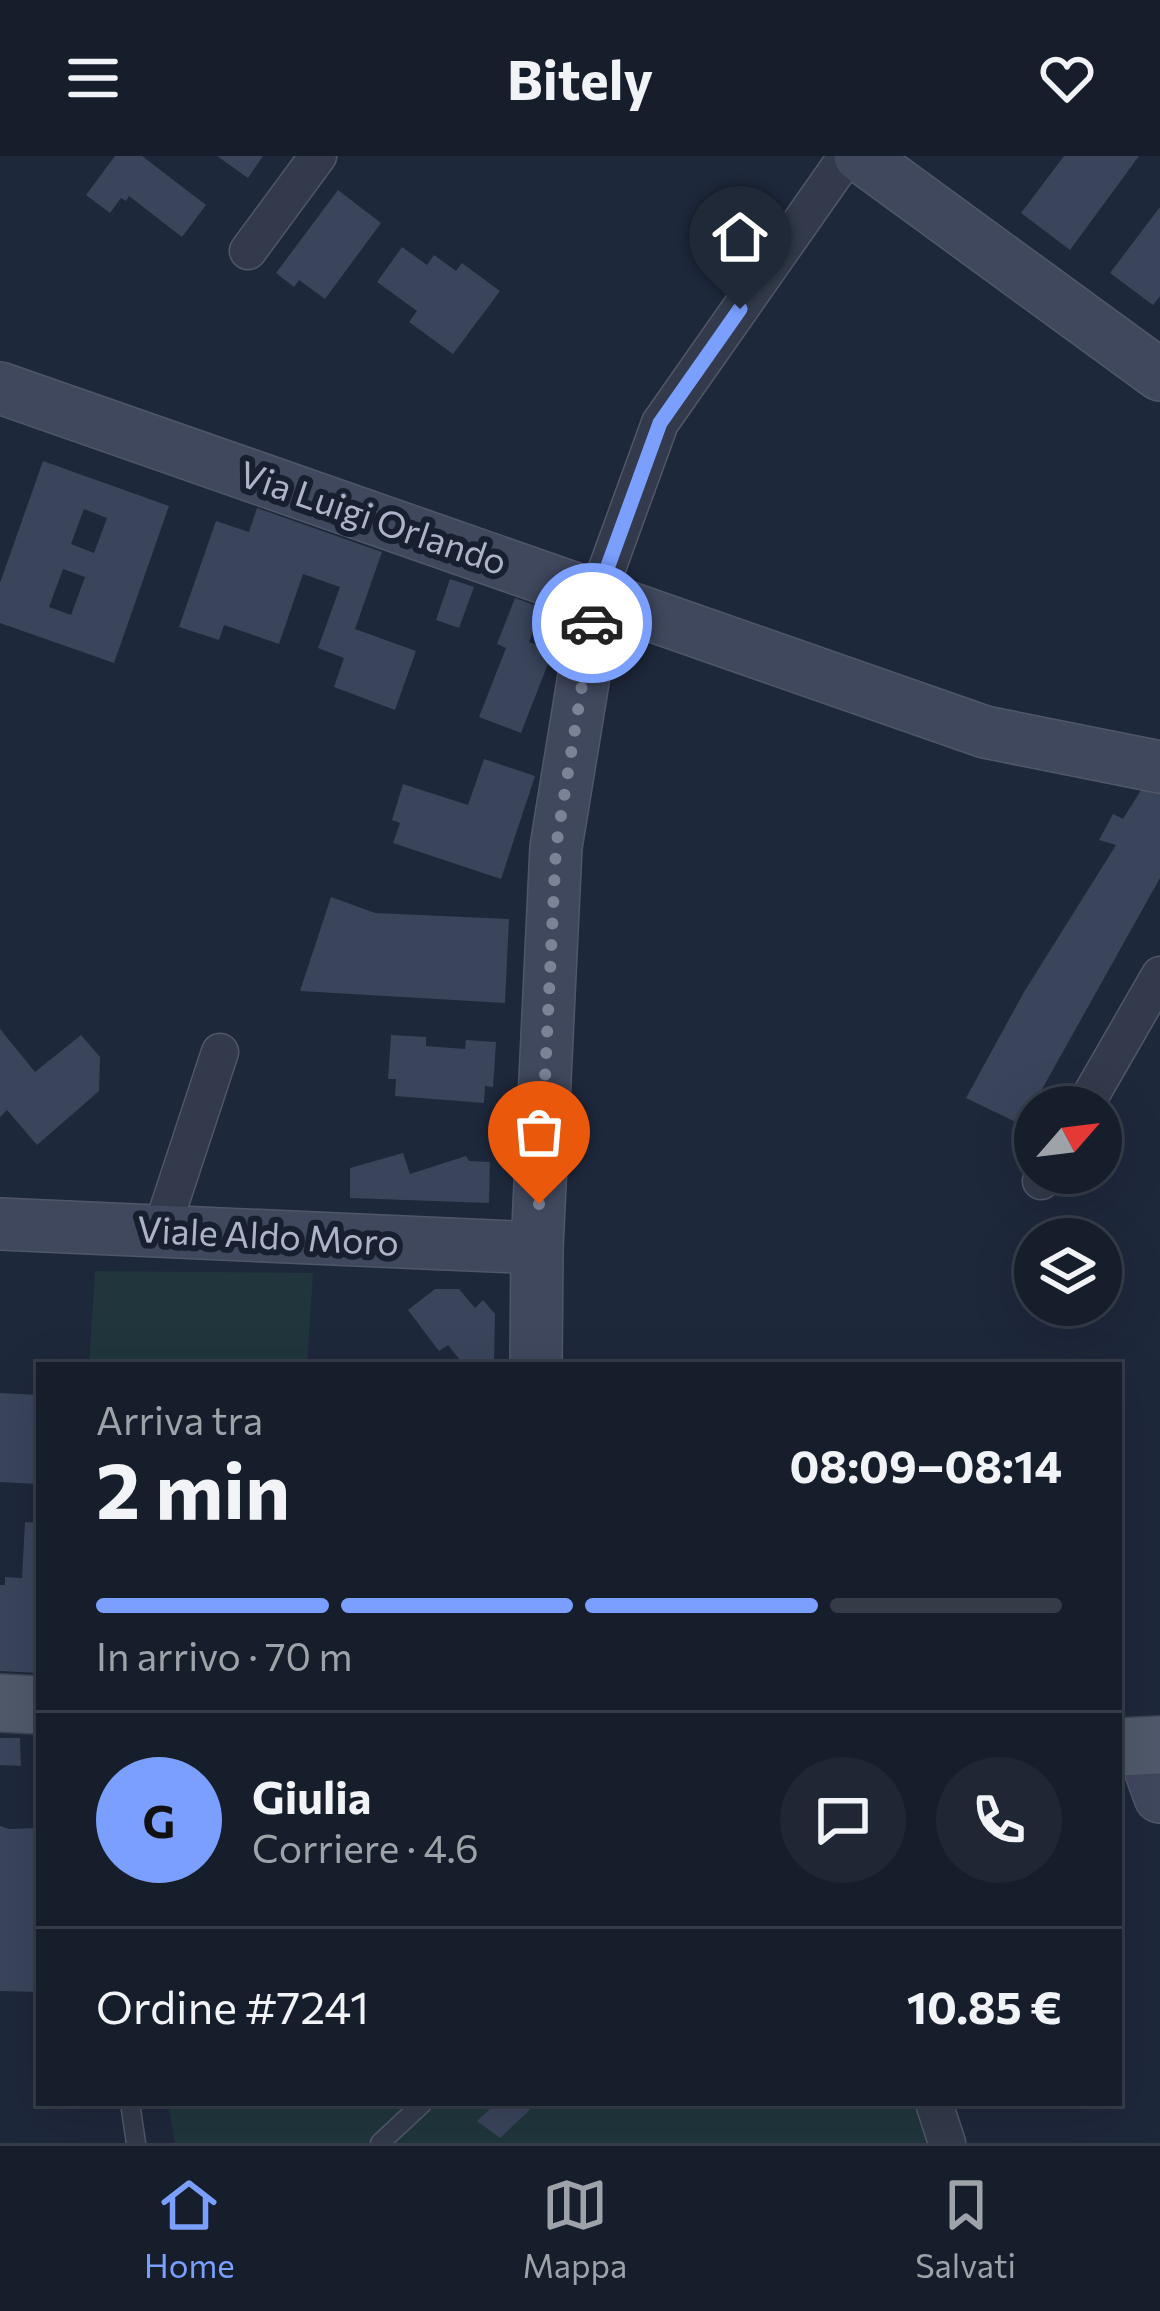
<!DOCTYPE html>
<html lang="it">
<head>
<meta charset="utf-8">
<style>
	:root { --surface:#161e2c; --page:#1f2734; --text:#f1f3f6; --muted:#9ea2a9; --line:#353c48; --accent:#7a9fff }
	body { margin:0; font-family:Commissioner,sans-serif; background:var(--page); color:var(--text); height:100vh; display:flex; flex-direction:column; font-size:45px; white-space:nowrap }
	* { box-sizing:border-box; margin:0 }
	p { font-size:39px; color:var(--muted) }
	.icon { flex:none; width:66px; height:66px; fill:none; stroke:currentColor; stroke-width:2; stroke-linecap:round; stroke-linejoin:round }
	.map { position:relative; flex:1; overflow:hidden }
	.side { position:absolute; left:36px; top:1206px; width:1086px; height:744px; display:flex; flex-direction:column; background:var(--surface); border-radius:0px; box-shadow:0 12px 48px #0002,0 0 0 3px var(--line) }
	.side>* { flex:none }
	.needle { width:78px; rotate:62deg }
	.buttons { position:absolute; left:1014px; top:930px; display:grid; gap:24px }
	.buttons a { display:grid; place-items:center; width:108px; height:108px; border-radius:50%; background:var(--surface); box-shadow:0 12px 48px #0002,0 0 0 3px var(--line); font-size:60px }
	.pin { position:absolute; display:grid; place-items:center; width:102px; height:102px; color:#fff; margin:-123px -51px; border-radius:50% 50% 50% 0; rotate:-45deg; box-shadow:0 0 12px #0007 }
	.pin .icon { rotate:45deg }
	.courier { position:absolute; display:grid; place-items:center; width:120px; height:120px; margin:-60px; border:9px solid #7a9fff; border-radius:50%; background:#fff; color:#222; box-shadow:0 3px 15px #0007 }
	.summary em { font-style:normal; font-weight:700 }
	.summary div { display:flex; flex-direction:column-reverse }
	.summary { display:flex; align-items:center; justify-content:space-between; height:204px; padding:0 60px }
	h1 { font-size:78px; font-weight:700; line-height:90px }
	.bar { display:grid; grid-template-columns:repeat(4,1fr); gap:18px 12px; align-content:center; height:144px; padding:0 60px }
	.bar i { height:15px; border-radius:9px; background:var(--line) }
	.bar .on { background:var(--accent) }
	.bar p { grid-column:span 4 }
	.line { display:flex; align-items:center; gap:30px; padding:0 60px; border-top:3px solid var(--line) }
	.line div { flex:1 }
	.round { display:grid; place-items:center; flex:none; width:126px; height:126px; border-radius:63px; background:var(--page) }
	header { display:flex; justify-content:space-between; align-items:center; height:156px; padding:0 60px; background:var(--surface); font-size:54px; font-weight:700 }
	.dock { display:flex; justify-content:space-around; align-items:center; height:168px; border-top:3px solid var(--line); background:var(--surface); font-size:33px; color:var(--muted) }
	.dock a { display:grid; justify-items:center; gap:6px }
	.dock .on { color:var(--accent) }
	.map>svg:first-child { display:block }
	.green { fill:#20363c }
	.building { fill:#3a445b; fill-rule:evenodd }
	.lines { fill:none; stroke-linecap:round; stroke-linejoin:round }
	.lane-casing { stroke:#505769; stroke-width:21 }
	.street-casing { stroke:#505769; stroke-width:39 }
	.secondary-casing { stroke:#505769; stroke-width:54 }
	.primary-casing { stroke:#3c4355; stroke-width:60 }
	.lane { stroke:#323a4b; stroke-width:18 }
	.street { stroke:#323a4b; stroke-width:36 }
	.secondary { stroke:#40485e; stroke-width:51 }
	.primary { stroke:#50596b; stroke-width:57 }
	.done { stroke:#7b8397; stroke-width:12; stroke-dasharray:0 21.6 }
	.route { stroke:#7a9fff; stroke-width:15 }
	.labels { text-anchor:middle; stroke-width:12; stroke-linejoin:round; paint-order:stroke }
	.street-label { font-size:36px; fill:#adb4c8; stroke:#181f2f }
</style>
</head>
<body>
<header><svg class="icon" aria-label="menu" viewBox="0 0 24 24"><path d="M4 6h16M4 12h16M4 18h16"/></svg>Bitely<svg class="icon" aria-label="heart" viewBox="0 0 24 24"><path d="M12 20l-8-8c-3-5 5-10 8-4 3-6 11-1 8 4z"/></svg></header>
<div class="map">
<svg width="1160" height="1987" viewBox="0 0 1160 1987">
	<rect width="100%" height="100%" fill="#1e283b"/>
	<g class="green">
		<polygon points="95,1115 313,1117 307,1209 89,1209"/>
		<polygon points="168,1947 920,1947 934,1987 175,1987"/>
	</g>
	<g class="building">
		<polygon points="115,0 142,0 206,49 182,81 129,40 126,45 121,42 110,57 86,39"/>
		<polygon points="217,0 263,0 248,22"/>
		<polygon points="1064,0 1139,0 1070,94 1021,57"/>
		<polygon points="338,34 381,67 325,143 299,124 294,131 276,117"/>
		<polygon points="1160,51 1160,140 1153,149 1110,117"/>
		<polygon points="402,91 427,109 434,99 456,115 462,107 500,135 453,198 409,166 417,155 377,126"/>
		<path d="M43,305L169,350L114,507L0,467V427ZM84,353L107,362L94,397L71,388ZM63,413L85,421L71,459L49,451Z"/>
		<polygon points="257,352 382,396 355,473 416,495 395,554 334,531 344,502 318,492 340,431 303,418 279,488 224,469 219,484 179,471 216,365 249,376"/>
		<polygon points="450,423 474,431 459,472 436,464"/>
		<polygon points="515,442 542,452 529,486 553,495 521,577 479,561 506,492 497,488"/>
		<polygon points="484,603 535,620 501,723 393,687 400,667 392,664 403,628 468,649"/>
		<polygon points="1148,623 1160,630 1160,722 1022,969 966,942 1024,836 1116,689 1099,684 1113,658 1123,663"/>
		<polygon points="331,741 375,757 509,763 505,847 300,835"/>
		<polygon points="0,873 35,916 81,879 100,901 99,935 37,989 7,954 0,961"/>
		<polygon points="391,879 426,881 426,890 465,893 466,884 496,886 493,931 485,930 484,947 395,940 396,923 388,923"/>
		<polygon points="403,997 410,1018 466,1000 469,1005 490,1006 489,1047 350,1042 350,1012"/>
		<polygon points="435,1133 459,1133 475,1152 483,1144 495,1158 494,1209 464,1209 448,1189 439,1195 408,1154"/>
		<polygon points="0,1237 39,1239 39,1328 0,1326"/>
		<polygon points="25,1366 39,1367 39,1517 0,1515 0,1429 5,1429 5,1421 22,1422"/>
		<polygon points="0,1582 20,1582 21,1610 0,1609"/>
		<polygon points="0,1670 9,1673 39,1672 39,1836 0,1835"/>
		<polygon points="488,1947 537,1947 500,1982 477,1965 492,1951"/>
	</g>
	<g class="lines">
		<g class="lane-casing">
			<g id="lane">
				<polyline points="130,1947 136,1987"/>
				<polyline points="380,1987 423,1947"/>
			</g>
		</g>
		<g class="street-casing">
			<g id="street">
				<polyline points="248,95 318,0"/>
				<polyline points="597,440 660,267 847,0"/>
				<polyline points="1084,951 1160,819"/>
				<polyline points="1041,1025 1046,1017"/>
				<polyline points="161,1075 220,896"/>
				<polyline points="934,1947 947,1987"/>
			</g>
		</g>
		<g class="secondary-casing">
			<g id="secondary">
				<polyline points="860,0 1160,219"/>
				<polyline points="0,232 985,576 1160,611"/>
				<polyline points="0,1068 537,1092"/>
				<polyline points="536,1209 537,1092 556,691 597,440"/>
				<polyline points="1142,1591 1160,1641"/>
			</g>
		</g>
		<g class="primary-casing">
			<g id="primary">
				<polyline points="0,1547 39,1549"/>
				<polyline points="1119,1591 1160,1589"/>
			</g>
		</g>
		<use href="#lane" class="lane"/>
		<use href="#street" class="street"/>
		<use href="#secondary" class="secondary"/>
		<use href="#primary" class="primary"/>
	</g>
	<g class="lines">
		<polyline class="done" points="539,1048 556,691 592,467"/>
		<polyline class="route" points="592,467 597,440 660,267 740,153"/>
	</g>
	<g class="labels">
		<g class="street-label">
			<text transform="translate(373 362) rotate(19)" y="13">Via Luigi Orlando</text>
			<text transform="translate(268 1080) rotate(3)" y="13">Viale Aldo Moro</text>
		</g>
	</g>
</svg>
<div class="buttons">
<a><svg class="needle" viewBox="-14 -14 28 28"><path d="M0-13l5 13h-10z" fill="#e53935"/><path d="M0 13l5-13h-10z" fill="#9ea2a9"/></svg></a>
<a><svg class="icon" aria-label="layers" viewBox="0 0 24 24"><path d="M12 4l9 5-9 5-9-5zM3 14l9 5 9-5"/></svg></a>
</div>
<div class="pin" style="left:539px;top:1048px;background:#ea580c"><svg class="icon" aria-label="bag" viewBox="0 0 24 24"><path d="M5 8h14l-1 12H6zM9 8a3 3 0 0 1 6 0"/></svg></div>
<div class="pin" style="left:740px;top:153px;background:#1f2937"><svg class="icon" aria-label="home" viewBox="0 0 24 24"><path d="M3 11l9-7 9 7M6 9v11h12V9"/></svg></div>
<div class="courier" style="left:592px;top:467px"><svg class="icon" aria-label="car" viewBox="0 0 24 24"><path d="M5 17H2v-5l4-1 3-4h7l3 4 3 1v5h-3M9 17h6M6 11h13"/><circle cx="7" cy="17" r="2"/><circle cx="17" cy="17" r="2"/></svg></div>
<section class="side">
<div class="summary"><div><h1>2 min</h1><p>Arriva tra</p></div><em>08:09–08:14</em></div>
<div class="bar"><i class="on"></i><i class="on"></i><i class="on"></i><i></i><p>In arrivo · 70 m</p></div>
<div class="line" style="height:216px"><b class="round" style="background:var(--accent);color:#111">G</b><div><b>Giulia</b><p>Corriere · 4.6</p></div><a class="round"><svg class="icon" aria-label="chat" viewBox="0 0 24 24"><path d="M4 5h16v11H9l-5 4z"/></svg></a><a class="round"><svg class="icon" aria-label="phone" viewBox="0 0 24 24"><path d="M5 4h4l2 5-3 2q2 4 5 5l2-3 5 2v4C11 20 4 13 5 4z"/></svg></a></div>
<div class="line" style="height:156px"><div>Ordine #7241</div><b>10.85 €</b></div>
</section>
</div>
<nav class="dock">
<a class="on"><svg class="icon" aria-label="home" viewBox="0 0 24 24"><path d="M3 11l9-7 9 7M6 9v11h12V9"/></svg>Home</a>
<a><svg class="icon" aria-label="map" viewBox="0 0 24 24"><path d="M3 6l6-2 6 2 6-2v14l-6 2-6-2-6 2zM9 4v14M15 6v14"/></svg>Mappa</a>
<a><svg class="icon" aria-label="saved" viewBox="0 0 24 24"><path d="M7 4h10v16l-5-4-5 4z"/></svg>Salvati</a>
</nav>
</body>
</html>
